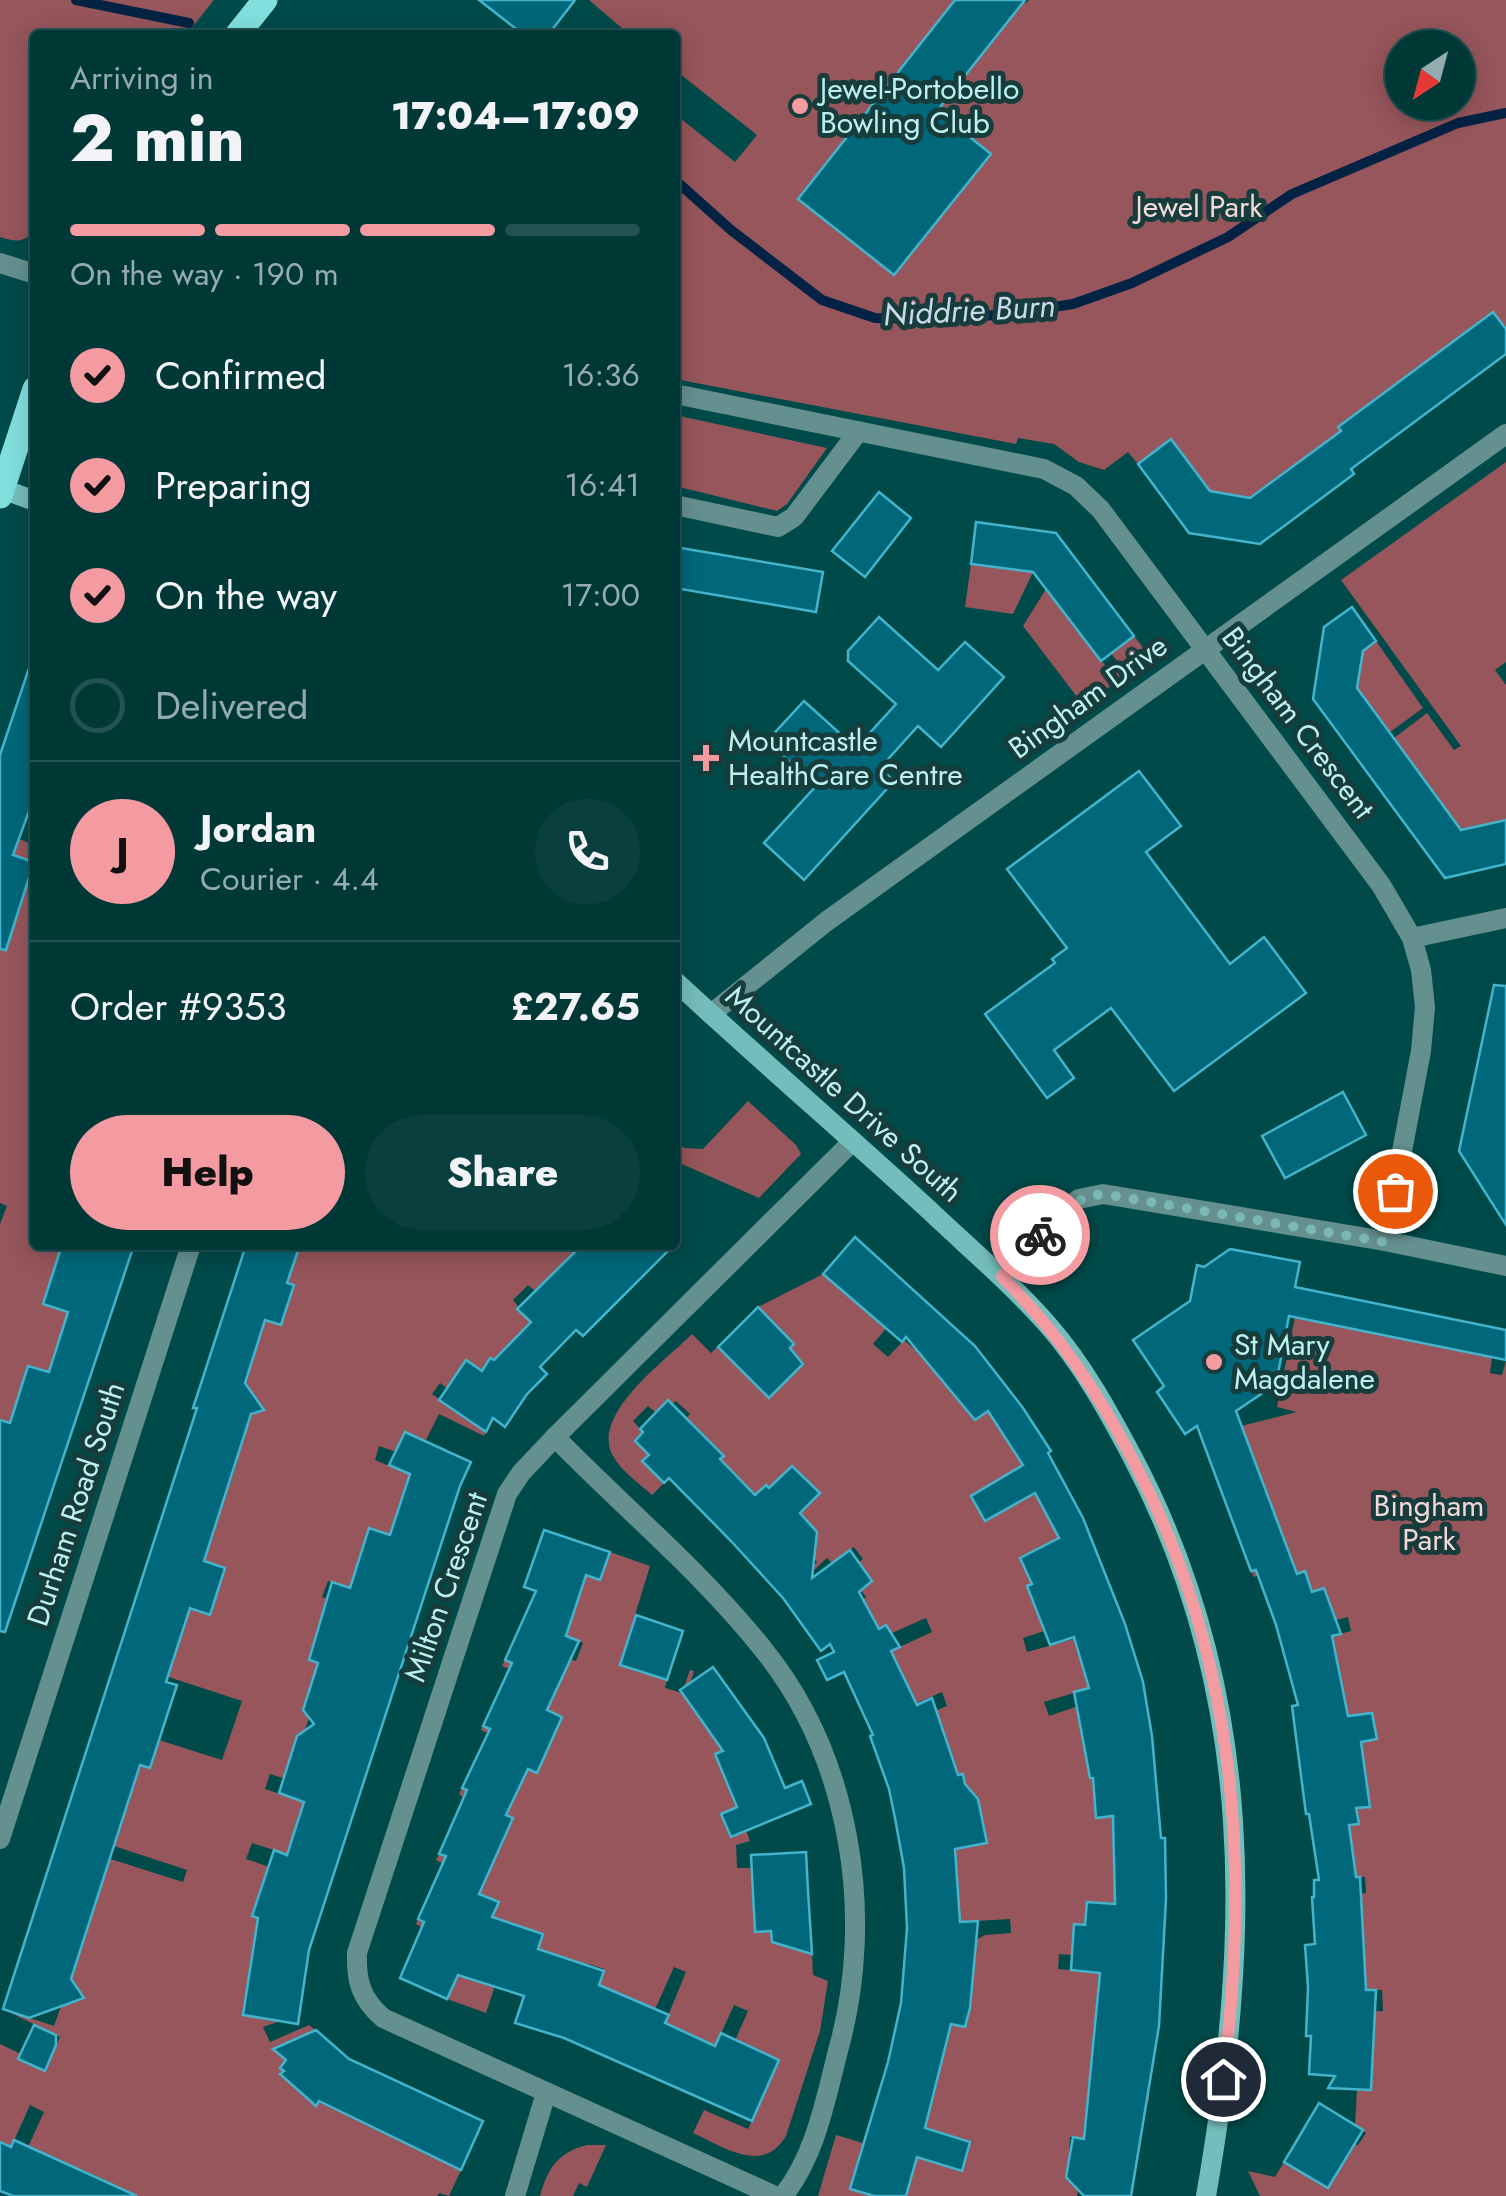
<!DOCTYPE html>
<html lang="en">
<head>
<meta charset="utf-8">
<style>
	:root { --surface:#003838; --page:#0a3f40; --text:#f1f3f6; --muted:#95acae; --line:#225253; --accent:#f49aa1 }
	body { margin:0; font-family:Jost,sans-serif; background:var(--page); color:var(--text); height:100vh; display:flex; flex-direction:column; font-size:38px; white-space:nowrap }
	* { box-sizing:border-box; margin:0 }
	p { font-size:32px; color:var(--muted) }
	.icon { flex:none; width:55px; height:55px; fill:none; stroke:currentColor; stroke-width:2; stroke-linecap:round; stroke-linejoin:round }
	.map { position:relative; flex:1; overflow:hidden }
	.sheet { position:absolute; left:30px; top:30px; width:650px; height:1220px; display:flex; flex-direction:column; background:var(--surface); border-radius:10px; box-shadow:0 5px 25px #0003,0 0 0 2px var(--line) }
	.sheet>* { flex:none }
	.needle { width:65px; rotate:216deg }
	.tools { position:absolute; left:1385px; top:30px; display:grid; gap:20px }
	.tools a { display:grid; place-items:center; width:90px; height:90px; border-radius:50%; background:var(--surface); box-shadow:0 5px 25px #0003,0 0 0 2px var(--line); font-size:50px }
	.pin { position:absolute; display:grid; place-items:center; width:85px; height:85px; color:#fff; margin:-42px; border:5px solid #fff; border-radius:50%; box-shadow:0 2px 10px #0007 }
	.courier { position:absolute; display:grid; place-items:center; width:100px; height:100px; margin:-50px; border:8px solid #f49aa1; border-radius:50%; background:#fff; color:#222; box-shadow:0 2px 12px #0007 }
	.head em { font-style:normal; font-weight:800 }
	.head div { display:flex; flex-direction:column-reverse }
	.head { display:flex; align-items:center; justify-content:space-between; height:170px; padding:0 40px }
	h1 { font-size:65px; font-weight:800; line-height:75px }
	.bar { display:grid; grid-template-columns:repeat(4,1fr); gap:15px 10px; align-content:center; height:120px; padding:0 40px }
	.bar i { height:12px; border-radius:8px; background:var(--line) }
	.bar .on { background:var(--accent) }
	.bar p { grid-column:span 4 }
	.line { display:flex; align-items:center; gap:25px; padding:0 40px; border-top:2px solid var(--line) }
	.line div { flex:1 }
	.round { display:grid; place-items:center; flex:none; width:105px; height:105px; border-radius:52px; background:var(--page) }
	ol { padding:0 40px; list-style:none }
	li { display:flex; align-items:center; gap:30px; height:110px }
	li p { margin-inline-start:auto }
	li .icon { padding:10px; border-radius:50%; background:var(--accent); color:#111; stroke-width:4 }
	li:last-child { color:var(--muted) }
	li i { width:55px; height:55px; border:5px solid var(--line); border-radius:50% }
	.cta { display:flex; gap:20px; margin-top:auto; padding:20px 40px }
	.cta a { flex:1; height:115px; border-radius:60px; background:var(--accent); color:#111; font-size:40px; font-weight:800; line-height:115px; text-align:center }
	.cta a+a { background:var(--page); color:var(--text) }
	.map>svg:first-child { display:block }
	.green { fill:#96565b; fill-rule:evenodd }
	.lines { fill:none; stroke-linecap:round; stroke-linejoin:round }
	.stream { stroke:#042244; stroke-width:10 }
	.building { fill:#00687a; stroke:#43b4cc; stroke-width:2.5 }
	.street { stroke:#659090; stroke-width:20 }
	.secondary { stroke:#75bdbc; stroke-width:20 }
	.primary { stroke:#81dfde; stroke-width:25 }
	.done { stroke:#7bb7b6; stroke-width:10; stroke-dasharray:0 18 }
	.route { stroke:#f49aa1; stroke-width:12 }
	.poi-dot { fill:#f49aa1; stroke:#173c3c; stroke-width:4 }
	.labels { text-anchor:middle; stroke-width:10; stroke-linejoin:round; paint-order:stroke }
	.poi-label { font-size:30px; fill:#bdf1f0; stroke:#173c3c; text-anchor:start }
	.park-label { font-size:30px; fill:#f3d8d9; stroke:#173c3c }
	.street-label { font-size:30px; fill:#bdf1f0; stroke:#173c3c }
	.water-label { font-size:32px; font-style:italic; fill:#cad9ec; stroke:#173c3c }
</style>
</head>
<body>
<div class="map">
<svg width="1506" height="2196" viewBox="0 0 1506 2196">
	<rect width="100%" height="100%" fill="#004a4a"/>
	<g class="green">
		<path d="M0,0H214L186,35H35V231C22,243 16,242 0,237Z"/>
		<path d="M589,0H1021L1026,3L1029,0H1506V329L1493,312L1339,427L1363,461L1351,470L1251,498L1209,491L1171,440L1138,464L1128,452L1104,470L1079,462L1054,444L1018,438L1016,444L675,379V114L735,162L757,135L675,70V35H630ZM1402,48H1458V102H1402Z"/>
		<polygon points="675,415 827,448 787,504 777,511 675,486"/>
		<polygon points="1506,462 1506,662 1495,670 1506,685 1506,820 1461,830 1361,763 1427,713 1454,750 1461,746 1341,580"/>
		<polygon points="971,564 1033,572 1013,614 965,607"/>
		<polygon points="1046,589 1108,669 1117,661 1111,653 1134,636 1150,656 1084,706 1023,626"/>
		<polygon points="1376,641 1423,708 1356,757 1357,688 1363,651"/>
		<polygon points="19,839 35,845 35,1080 28,1098 35,1101 35,1245 74,1245 56,1264 43,1304 68,1312 55,1353 85,1385 28,1366 22,1384 67,1442 0,1420 0,1224 7,1206 0,1203 0,916 34,862 14,855"/>
		<polygon points="748,1101 796,1145 801,1154 759,1198 675,1161 675,1139 684,1148 703,1149"/>
		<polygon points="293,1245 577,1245 579,1248 557,1295 543,1282 535,1291 528,1285 513,1300 531,1322 503,1352 532,1385 491,1358 482,1371 466,1360 447,1388 440,1383 432,1394 486,1432 484,1436 439,1414 425,1442 396,1452 379,1446 375,1460 457,1494 456,1499 407,1484 392,1529 397,1537 370,1529 372,1595 328,1581 322,1597 365,1612 313,1647 309,1659 395,1687 393,1694 345,1678 308,1694 303,1710 309,1718 304,1733 297,1736 292,1752 308,1786 270,1774 265,1789 353,1817 350,1824 302,1809 287,1854 252,1843 246,1859 330,1887 282,1873 262,1885 252,1916 288,1928 282,1947 308,1954 254,1948 243,2015 270,2020 284,2015 286,2019 263,2027 270,2042 309,2025 314,2029 303,2041 274,2050 286,2060 280,2068 284,2071 281,2074 316,2105 337,2080 419,2118 429,2096 440,2101 418,2150 461,2170 449,2196 439,2193 437,2196 103,2196 109,2182 81,2169 76,2178 56,2159 28,2147 44,2112 30,2105 0,2172 0,2044 21,2054 45,2071 60,2037 3,2009 54,2026 63,2001 75,2001 79,1991 75,1986 16,1966 19,1958 43,1967 82,1920 36,1905 38,1898 63,1906 101,1860 55,1845 57,1842 183,1882 187,1870 114,1846 120,1800 75,1786 77,1780 102,1788 140,1765 150,1768 157,1746 94,1725 96,1720 222,1760 242,1701 141,1668 172,1602 210,1614 225,1569 153,1544 175,1549 209,1546 218,1520 217,1498 173,1483 173,1480 197,1488 202,1475 230,1484 238,1458 231,1455 237,1438 192,1423 193,1419 224,1429 257,1412 260,1404 256,1398 241,1393 251,1315 281,1324 293,1285 278,1279 296,1258 299,1248"/>
		<path d="M823,1274L888,1326L873,1344L888,1357L904,1340L919,1353L947,1321L988,1411L1023,1465L999,1479L1014,1504L1036,1493L1076,1567L1028,1586L1040,1619L1117,1607L1023,1638L1027,1652L1074,1639L1088,1685L1140,1673L1044,1702L1049,1716L1090,1702L1098,1746L1097,1818L1159,1813L1114,1840L1115,1886L1122,1904L1087,1902L1085,1925L1074,1924L1161,1963L1059,1954L1058,1969L1104,1973L1159,2026L1158,2032L1089,2089L1149,2095V2100L1087,2139L1070,2137L1069,2153L1137,2164L1135,2173L1069,2161L1066,2177L1078,2190L1077,2196H906L917,2158L961,2170L970,2142L925,2128L938,2081L886,2066L889,2056L941,2068L951,2024L965,2027L971,2003L901,1996L902,1993L970,1999L960,1948L985,1935L1011,1933L1010,1919L907,1925V1921L960,1918L956,1858L903,1862V1858L987,1843C977,1795 985,1789 933,1780L925,1715L947,1706L942,1692L868,1725L913,1697L891,1651L932,1632L926,1618L883,1637L862,1600L866,1597L860,1589L872,1580L861,1567L847,1570L863,1559L854,1547L832,1563L827,1558L783,1599L781,1595L817,1562L786,1528L819,1493L792,1466L769,1488L765,1485L755,1495L726,1466L692,1501L685,1495L724,1455L686,1418L690,1414L676,1401L672,1404L667,1400L663,1405L666,1410L663,1413L659,1409L655,1412L648,1406L633,1421L643,1432L635,1441L649,1455L643,1461L664,1483L652,1495C640,1484 621,1471 613,1456C590,1415 665,1361 692,1334L711,1353L717,1347L769,1398L794,1343L758,1307Z"/>
		<polygon points="1295,1317 1492,1357 1490,1373 1502,1375 1506,1360 1506,2196 1260,2196 1248,2171 1275,2177 1284,2162 1328,2188 1354,2144 1358,2145 1366,2133 1355,2125 1357,2089 1371,2089 1375,2021 1307,2017 1323,2012 1383,2011 1382,1990 1366,1990 1365,1966 1323,1967 1315,1939 1364,1935 1361,1894 1366,1893 1365,1877 1319,1880 1318,1876 1355,1871 1349,1825 1358,1823 1322,1812 1369,1806 1352,1743 1377,1738 1372,1713 1348,1716 1344,1698 1322,1691 1295,1697 1293,1689 1334,1678 1340,1671 1337,1656 1329,1657 1324,1638 1351,1631 1348,1617 1280,1634 1324,1589 1312,1592 1305,1571 1290,1577 1285,1566 1254,1577 1251,1571 1290,1557 1245,1435 1201,1436 1297,1412 1277,1407"/>
		<path d="M610,1552L650,1566L620,1664L667,1680L665,1688L682,1693L690,1670L694,1671L691,1681L742,1735L759,1728L762,1735L715,1754L736,1808L722,1814L746,1830L750,1841L736,1845L737,1868H752L755,1932L771,1931L772,1942L812,1954L813,1975L828,1981L820,2031L786,2136C763,2175 724,2147 693,2133L704,2110L748,2129L779,2060L730,2052L748,2011L734,2005L693,2095L687,2093L709,2044L665,2023L686,1972L674,1967L629,2067L623,2064L648,2007L604,1987L597,1993L604,1969L589,1964L566,2039L561,2037L575,1992L530,1977L543,1934L528,1929L503,1962L486,2013L447,1999L466,1954L419,1933L421,1927L416,1924L418,1919L467,1940L490,1924L498,1902L458,1884L462,1874L436,1860L439,1854L487,1875L507,1831L459,1794L462,1788L508,1810L528,1768L496,1737L481,1730L483,1726L530,1747L562,1717L547,1710L550,1703L548,1692L507,1673L509,1669L502,1666L505,1660L562,1656L576,1661L583,1643L524,1617L536,1591L576,1604L586,1575L600,1580Z"/>
		<polygon points="836,2135 863,2143 850,2189 874,2196 818,2196"/>
		<path d="M587,2145H606L587,2187L579,2183L573,2196H540C548,2168 557,2153 587,2145Z"/>
	</g>
	<g class="lines">
		<g class="stream">
			<polyline points="76,0 189,23"/>
			<polyline points="675,180 731,230 822,300 875,318 943,319 1008,314 1073,304 1132,283 1228,237 1292,194 1458,123 1506,113"/>
		</g>
	</g>
	<g class="building">
		<polygon points="479,0 575,0 548,35 524,35"/>
		<polygon points="955,0 1025,0 937,111 991,154 894,275 798,199"/>
		<polygon points="1493,312 1506,329 1506,354 1351,469 1354,474 1260,544 1189,533 1138,464 1171,439 1210,491 1250,498 1341,431 1338,427"/>
		<polygon points="879,492 911,518 865,577 832,551"/>
		<polygon points="976,522 1056,533 1134,636 1101,661 1033,572 971,564"/>
		<polygon points="675,547 823,572 816,612 675,588"/>
		<polygon points="1352,607 1376,641 1363,651 1357,688 1461,830 1506,820 1506,864 1445,878 1313,699 1324,627"/>
		<polygon points="879,617 938,670 965,642 1004,677 941,747 918,726 880,768 894,781 804,880 764,843 816,786 767,741 804,701 856,748 896,704 848,661 848,651"/>
		<polygon points="30,665 35,666 35,795 13,855 34,862 6,950 0,949 0,755"/>
		<polygon points="1139,771 1181,826 1146,852 1230,964 1264,937 1306,993 1174,1091 1111,1008 1054,1050 1074,1078 1047,1098 985,1014 1055,963 1052,959 1067,948 1007,869"/>
		<polygon points="1494,985 1506,986 1506,1225 1459,1151"/>
		<polygon points="1343,1092 1366,1135 1285,1178 1262,1136"/>
		<polygon points="855,1237 975,1346 1023,1408 1051,1451 1048,1453 1083,1518 1125,1624 1143,1682 1152,1736 1161,1838 1165,1838 1166,1899 1159,2026 1131,2196 1084,2196 1066,2177 1073,2137 1084,2139 1100,1973 1071,1970 1074,1924 1085,1925 1087,1902 1115,1904 1113,1816 1096,1818 1093,1778 1090,1778 1074,1692 1089,1688 1074,1637 1050,1645 1027,1586 1032,1584 1020,1558 1059,1538 1035,1493 985,1521 971,1496 1023,1465 988,1411 975,1420 906,1337 902,1342 823,1274"/>
		<polygon points="62,1245 134,1245 5,1632 0,1631 0,1420 10,1423 28,1366 49,1372 68,1312 43,1304"/>
		<polygon points="246,1245 300,1245 287,1283 294,1285 281,1325 265,1320 245,1383 264,1410 251,1414 204,1561 225,1568 210,1615 190,1608 166,1682 177,1685 150,1768 140,1765 71,1979 84,1998 29,2018 3,2009 197,1408 193,1408"/>
		<polygon points="582,1245 674,1245 583,1336 576,1330 540,1367 547,1374 527,1394 505,1427 493,1418 486,1432 439,1400 466,1360 482,1371 490,1358 494,1360 531,1322 517,1309"/>
		<polygon points="1230,1249 1300,1262 1295,1287 1506,1330 1506,1360 1289,1316 1276,1384 1236,1411 1297,1574 1305,1571 1312,1592 1324,1588 1341,1634 1332,1636 1348,1716 1372,1713 1377,1739 1361,1742 1370,1807 1356,1808 1359,1824 1349,1825 1356,1877 1360,1877 1366,1990 1376,1990 1371,2090 1328,2088 1335,2076 1309,2074 1311,2036 1306,2036 1308,1987 1305,1945 1315,1944 1312,1897 1314,1897 1314,1880 1319,1880 1309,1814 1306,1814 1292,1706 1298,1705 1276,1625 1256,1570 1251,1571 1197,1426 1185,1434 1157,1392 1164,1386 1133,1340 1190,1301 1197,1265 1204,1267"/>
		<polygon points="758,1307 794,1344 790,1348 803,1364 769,1398 718,1347"/>
		<polygon points="668,1400 724,1456 720,1459 755,1495 766,1485 769,1488 792,1466 820,1493 800,1513 817,1532 812,1578 850,1550 872,1581 859,1592 879,1629 886,1625 900,1647 891,1651 917,1705 932,1698 958,1775 963,1774 965,1784 978,1799 987,1843 955,1849 960,1922 978,1921 970,2008 965,2027 951,2024 925,2128 970,2142 962,2171 917,2157 906,2196 874,2196 850,2189 888,2062 901,2003 907,1928 904,1868 895,1818 889,1789 870,1736 873,1735 844,1672 827,1680 817,1660 834,1652 830,1644 821,1651 783,1598 731,1541 669,1478 664,1483 642,1461 649,1455 635,1441 643,1432 640,1429"/>
		<polygon points="405,1432 471,1462 460,1486 309,1950 298,2024 243,2015 258,1918 252,1916 274,1850 287,1855 304,1802 279,1793 297,1736 314,1724 303,1710 318,1663 309,1660 332,1582 350,1588 369,1528 390,1535 410,1474 389,1465"/>
		<polygon points="544,1530 610,1552 600,1580 586,1575 566,1636 579,1641 547,1710 562,1717 537,1773 528,1769 506,1815 513,1818 479,1894 499,1902 492,1917 543,1934 538,1949 604,1971 599,1985 669,2015 665,2023 715,2046 721,2033 779,2060 752,2121 564,2038 515,2023 524,1996 458,1975 447,1999 400,1978 424,1922 418,1919 446,1856 439,1854 467,1790 462,1788 490,1729 483,1726 512,1663 505,1660 536,1591 524,1587"/>
		<polygon points="636,1615 683,1631 667,1680 620,1665"/>
		<polygon points="713,1667 764,1738 785,1788 802,1781 811,1804 731,1837 721,1814 737,1807 715,1754 723,1751 680,1690"/>
		<polygon points="806,1852 808,1891 812,1954 772,1942 771,1931 755,1932 751,1855"/>
		<polygon points="34,2025 56,2035 56,2045 45,2071 18,2059"/>
		<polygon points="316,2030 349,2059 483,2121 461,2170 319,2101 316,2106 280,2074 284,2071 280,2068 286,2060 273,2049"/>
		<polygon points="1319,2103 1363,2130 1328,2188 1284,2162"/>
		<polygon points="14,2140 137,2196 13,2196 0,2191 0,2142 11,2147"/>
	</g>
	<g class="lines">
		<g class="street">
			<polyline points="0,263 35,274"/>
			<polyline points="675,394 1044,469 1076,486 1101,510 1381,885 1412,938 1421,970 1425,1007 1421,1051 1385,1241"/>
			<polyline points="675,505 778,527 794,517 858,432"/>
			<polyline points="1412,938 1506,918"/>
			<polyline points="711,1014 827,921 1506,434"/>
			<polyline points="1002,1277 1067,1207 1079,1199 1103,1194 1385,1241 1506,1266"/>
			<path d="M555,1437C624,1508 702,1572 763,1649C851,1758 875,1915 839,2047C826,2097 816,2155 783,2196"/>
			<polyline points="0,1839 191,1245"/>
			<polyline points="515,2196 546,2093"/>
			<path d="M775,2196L383,2018C361,1999 356,1981 357,1953L507,1494L521,1473L555,1437L853,1141"/>
		</g>
		<g class="secondary">
			<polyline points="2,489 35,501"/>
			<path d="M675,981C758,1058 844,1132 928,1209C968,1247 1011,1283 1048,1325C1083,1365 1108,1411 1133,1458C1257,1694 1251,1939 1206,2196"/>
		</g>
		<g class="primary">
			<polyline points="237,35 265,0"/>
			<polyline points="0,496 35,389"/>
		</g>
	</g>
	<g class="lines">
		<path class="done" d="M1040,1235C1060,1215 1074,1197 1103,1194L1385,1242L1395,1191"/>
		<path class="route" d="M1040,1235L1002,1277C1058,1332 1097,1391 1133,1460C1236,1655 1251,1863 1223,2079"/>
	</g>
	<g class="poi-dot">
		<circle cx="800" cy="106" r="10"/>
		<path d="M701 743h10v10h10v10h-10v10h-10v-10h-10v-10h10z"/>
		<circle cx="1214" cy="1362" r="10"/>
	</g>
	<g class="labels">
		<g class="poi-label">
			<text x="820" y="99">Jewel-Portobello<tspan x="820" dy="34">Bowling Club</tspan></text>
			<text x="728" y="751">Mountcastle<tspan x="728" dy="34">HealthCare Centre</tspan></text>
			<text x="1234" y="1355">St Mary<tspan x="1234" dy="34">Magdalene</tspan></text>
		</g>
		<g class="park-label">
			<text x="1199" y="217">Jewel Park</text>
			<text x="1429" y="1516">Bingham<tspan x="1429" dy="34">Park</tspan></text>
		</g>
		<g class="street-label">
			<text transform="translate(1088 697) rotate(-36)" y="10">Bingham Drive</text>
			<text transform="translate(1298 723) rotate(53)" y="10">Bingham Crescent</text>
			<text transform="translate(844 1094) rotate(42)" y="10">Mountcastle Drive South</text>
			<text transform="translate(76 1504) rotate(-72)" y="10">Durham Road South</text>
			<text transform="translate(446 1587) rotate(-71)" y="10">Milton Crescent</text>
		</g>
		<g class="water-label">
			<text transform="translate(969 310) rotate(-3)" y="11">Niddrie Burn</text>
		</g>
	</g>
</svg>
<div class="tools">
<a><svg class="needle" viewBox="-14 -14 28 28"><path d="M0-13l5 13h-10z" fill="#e53935"/><path d="M0 13l5-13h-10z" fill="#95acae"/></svg></a>
</div>
<div class="pin" style="left:1395px;top:1191px;background:#ea580c"><svg class="icon" aria-label="bag" viewBox="0 0 24 24"><path d="M5 8h14l-1 12H6zM9 8a3 3 0 0 1 6 0"/></svg></div>
<div class="pin" style="left:1223px;top:2079px;background:#1f2937"><svg class="icon" aria-label="home" viewBox="0 0 24 24"><path d="M3 11l9-7 9 7M6 9v11h12V9"/></svg></div>
<div class="courier" style="left:1040px;top:1235px"><svg class="icon" aria-label="bike" viewBox="0 0 24 24"><circle cx="6" cy="16" r="4"/><circle cx="18" cy="16" r="4"/><path d="M6 16l4-8h5l3 8M10 8l3 8H6M13 5h3"/></svg></div>
<section class="sheet">
<div class="head"><div><h1>2 min</h1><p>Arriving in</p></div><em>17:04–17:09</em></div>
<div class="bar"><i class="on"></i><i class="on"></i><i class="on"></i><i></i><p>On the way · 190 m</p></div>
<ol>
<li><svg class="icon" aria-label="check" viewBox="0 0 24 24"><path d="M5 12l5 5 9-10"/></svg>Confirmed<p>16:36</p></li>
<li><svg class="icon" aria-label="check" viewBox="0 0 24 24"><path d="M5 12l5 5 9-10"/></svg>Preparing<p>16:41</p></li>
<li><svg class="icon" aria-label="check" viewBox="0 0 24 24"><path d="M5 12l5 5 9-10"/></svg>On the way<p>17:00</p></li>
<li><i></i>Delivered</li>
</ol>
<div class="line" style="height:180px"><b class="round" style="background:var(--accent);color:#111">J</b><div><b>Jordan</b><p>Courier · 4.4</p></div><a class="round"><svg class="icon" aria-label="phone" viewBox="0 0 24 24"><path d="M5 4h4l2 5-3 2q2 4 5 5l2-3 5 2v4C11 20 4 13 5 4z"/></svg></a></div>
<div class="line" style="height:130px"><div>Order #9353</div><b>£27.65</b></div>
<div class="cta"><a>Help</a><a>Share</a></div>
</section>
</div>
</body>
</html>
